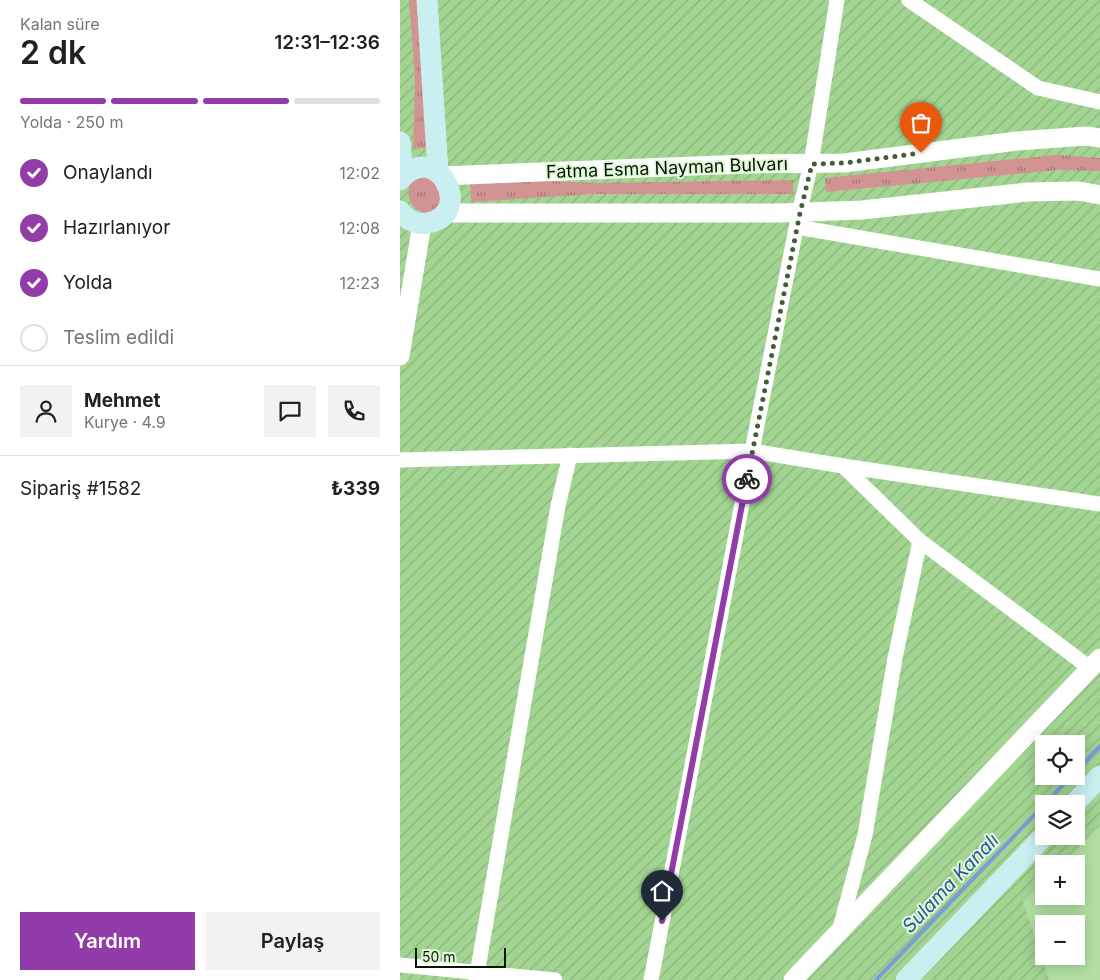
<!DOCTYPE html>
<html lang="tr">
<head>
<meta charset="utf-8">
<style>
	:root { --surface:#fff; --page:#f2f2f2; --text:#202124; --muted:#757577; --line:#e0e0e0; --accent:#923ca9 }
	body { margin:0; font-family:Inter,sans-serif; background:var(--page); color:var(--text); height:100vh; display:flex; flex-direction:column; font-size:19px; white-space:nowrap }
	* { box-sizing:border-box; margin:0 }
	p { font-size:16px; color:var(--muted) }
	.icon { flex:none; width:28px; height:28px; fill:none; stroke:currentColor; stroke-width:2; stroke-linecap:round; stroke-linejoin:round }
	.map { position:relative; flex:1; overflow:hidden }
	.sheet { display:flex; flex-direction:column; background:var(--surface); width:400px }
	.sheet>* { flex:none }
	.tools { position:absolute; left:635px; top:735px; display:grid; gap:10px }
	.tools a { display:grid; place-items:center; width:50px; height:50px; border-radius:0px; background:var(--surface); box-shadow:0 2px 12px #0003; font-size:25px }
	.scale { position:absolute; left:15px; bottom:12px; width:91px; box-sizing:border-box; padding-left:5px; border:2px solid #071703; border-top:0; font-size:14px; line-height:18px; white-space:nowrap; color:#071703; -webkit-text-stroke:4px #e1f9da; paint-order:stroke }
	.pin { position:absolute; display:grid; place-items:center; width:42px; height:42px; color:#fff; margin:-51px -21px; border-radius:50% 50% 50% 0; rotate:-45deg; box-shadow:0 0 5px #0007 }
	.pin .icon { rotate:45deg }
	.courier { position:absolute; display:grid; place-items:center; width:50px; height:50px; margin:-25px; border:4px solid #923ca9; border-radius:50%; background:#fff; color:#222; box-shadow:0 1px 6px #0007 }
	.overview em { font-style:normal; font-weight:600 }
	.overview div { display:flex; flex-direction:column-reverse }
	.overview { display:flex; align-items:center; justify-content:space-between; height:85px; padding:0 20px }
	h1 { font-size:32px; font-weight:600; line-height:38px }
	.bar { display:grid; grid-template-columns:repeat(4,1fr); gap:8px 5px; align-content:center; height:60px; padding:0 20px }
	.bar i { height:6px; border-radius:4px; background:var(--line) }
	.bar .on { background:var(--accent) }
	.bar p { grid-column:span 4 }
	.line { display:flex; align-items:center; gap:12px; padding:0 20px; border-top:1px solid var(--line) }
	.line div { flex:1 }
	.round { display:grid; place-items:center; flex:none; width:52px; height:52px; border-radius:0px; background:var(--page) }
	ol { padding:0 20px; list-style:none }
	li { display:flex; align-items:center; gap:15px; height:55px }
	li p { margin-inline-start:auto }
	li .icon { padding:5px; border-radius:50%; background:var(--accent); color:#fff; stroke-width:4 }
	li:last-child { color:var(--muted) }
	li i { width:28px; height:28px; border:2px solid var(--line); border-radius:50% }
	.primary-button { display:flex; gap:10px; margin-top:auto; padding:10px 20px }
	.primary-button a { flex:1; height:58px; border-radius:0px; background:var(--accent); color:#fff; font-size:20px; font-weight:600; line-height:58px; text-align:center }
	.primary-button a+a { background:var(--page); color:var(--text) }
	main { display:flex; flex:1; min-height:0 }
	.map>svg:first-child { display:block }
	.industrial { fill:url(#industrial-furrows); fill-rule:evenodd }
	.grass { fill:url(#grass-tufts) }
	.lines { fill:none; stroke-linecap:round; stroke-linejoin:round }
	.stream { stroke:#789ed6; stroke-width:4 }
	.minor { stroke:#fff; stroke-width:15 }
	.tertiary { stroke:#fff; stroke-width:19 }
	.secondary { stroke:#caeff0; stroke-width:21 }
	.done { stroke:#425d3b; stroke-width:5; stroke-dasharray:0 9 }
	.route { stroke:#923ca9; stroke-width:6 }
	.labels { text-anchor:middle; stroke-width:4; stroke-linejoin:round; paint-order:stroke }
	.street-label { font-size:18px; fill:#071703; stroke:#e1f9da }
	.water-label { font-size:19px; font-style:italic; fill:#27569b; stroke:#e1f9da }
</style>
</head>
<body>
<main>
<section class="sheet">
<div class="overview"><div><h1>2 dk</h1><p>Kalan süre</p></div><em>12:31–12:36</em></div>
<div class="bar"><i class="on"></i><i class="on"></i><i class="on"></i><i></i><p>Yolda · 250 m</p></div>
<ol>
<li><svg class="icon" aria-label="check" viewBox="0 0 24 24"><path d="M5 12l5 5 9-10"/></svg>Onaylandı<p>12:02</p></li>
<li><svg class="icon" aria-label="check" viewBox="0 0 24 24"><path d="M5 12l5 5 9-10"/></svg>Hazırlanıyor<p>12:08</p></li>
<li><svg class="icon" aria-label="check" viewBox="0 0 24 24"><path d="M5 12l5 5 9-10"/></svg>Yolda<p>12:23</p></li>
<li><i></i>Teslim edildi</li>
</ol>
<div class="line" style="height:90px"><a class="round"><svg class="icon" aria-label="person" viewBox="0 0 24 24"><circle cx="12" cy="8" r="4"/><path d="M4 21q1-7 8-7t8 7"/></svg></a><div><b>Mehmet</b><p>Kurye · 4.9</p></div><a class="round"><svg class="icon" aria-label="chat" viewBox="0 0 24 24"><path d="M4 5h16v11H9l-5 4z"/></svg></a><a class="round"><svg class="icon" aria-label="phone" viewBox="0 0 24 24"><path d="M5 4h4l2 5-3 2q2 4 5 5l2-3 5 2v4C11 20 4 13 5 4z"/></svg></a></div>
<div class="line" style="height:65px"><div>Sipariş #1582</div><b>₺339</b></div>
<div class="primary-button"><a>Yardım</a><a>Paylaş</a></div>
</section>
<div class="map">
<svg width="700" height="980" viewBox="0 0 700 980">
	<defs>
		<pattern id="industrial-furrows" width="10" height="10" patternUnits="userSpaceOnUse" patternTransform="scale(1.25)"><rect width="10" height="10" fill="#a2d492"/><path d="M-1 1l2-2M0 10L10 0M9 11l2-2" fill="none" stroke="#8ab57c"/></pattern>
		<pattern id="grass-tufts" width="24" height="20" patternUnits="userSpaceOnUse" patternTransform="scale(1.25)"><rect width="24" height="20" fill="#d29393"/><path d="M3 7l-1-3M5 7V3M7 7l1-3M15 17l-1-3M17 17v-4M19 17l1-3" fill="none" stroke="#a87776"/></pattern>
	</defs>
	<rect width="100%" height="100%" fill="#b1dfa2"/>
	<path class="industrial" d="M0,0H700V825L661,864H644V881L623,901L649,980H0ZM644,744H676V776H644ZM644,804H676V836H644Z"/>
	<g class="grass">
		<polygon points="9,0 17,0 34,147 13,149 15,79"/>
		<polygon points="657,155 700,158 700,171 657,170 426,192 425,178"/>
		<path d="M28,175L44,192C42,196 40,203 37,207C24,223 1,202 11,182Z"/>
		<polygon points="68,178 195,183 393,180 393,194 195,194 71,202 71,189"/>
	</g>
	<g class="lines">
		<g class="stream">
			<polyline points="676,771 700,746"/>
			<polyline points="645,804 671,776"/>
			<polyline points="476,980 644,805"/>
		</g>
		<g class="minor">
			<polyline points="509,0 638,88 700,102"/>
			<polyline points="397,227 700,279"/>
			<polyline points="0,460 352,451 443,466 520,541 495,658 465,835 439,932"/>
			<polyline points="443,466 700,504"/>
			<polyline points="520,541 690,668"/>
			<polyline points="0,965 155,980"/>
			<polyline points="76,980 158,506 170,455"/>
			<polyline points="251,980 352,451 399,213 411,164 437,0"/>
		</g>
		<g class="tertiary">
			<polyline points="41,176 346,164 444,163 617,141 687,136 700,138"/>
			<polyline points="44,213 378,213 462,210 628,192 679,191 700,195"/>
			<polyline points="0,356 22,224"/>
			<polyline points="393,980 700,658"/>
		</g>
		<g class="secondary">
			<polyline points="27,0 38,172"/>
			<polyline points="0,142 3,176"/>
			<path d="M0,180C36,137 77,215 27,223C16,225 7,220 0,211"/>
			<polyline points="674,804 700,776"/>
			<polyline points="506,980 644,836"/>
		</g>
	</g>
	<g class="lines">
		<polyline class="done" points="347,479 400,213 412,164 444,163 521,153"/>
		<polyline class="route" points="262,921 347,479"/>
	</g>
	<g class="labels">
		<g class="street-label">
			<text transform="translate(267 168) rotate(-2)" y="6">Fatma Esma Nayman Bulvarı</text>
		</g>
		<g class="water-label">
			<text transform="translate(550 883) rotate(-46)" y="7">Sulama Kanalı</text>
		</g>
	</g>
</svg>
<div class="tools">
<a><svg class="icon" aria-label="locate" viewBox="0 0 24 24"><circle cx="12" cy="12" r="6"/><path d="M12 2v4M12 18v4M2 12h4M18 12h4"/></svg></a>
<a><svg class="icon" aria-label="layers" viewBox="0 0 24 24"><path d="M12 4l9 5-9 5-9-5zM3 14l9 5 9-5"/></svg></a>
<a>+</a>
<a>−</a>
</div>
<div class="scale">50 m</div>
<div class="pin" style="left:521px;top:153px;background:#ea580c"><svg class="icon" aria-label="bag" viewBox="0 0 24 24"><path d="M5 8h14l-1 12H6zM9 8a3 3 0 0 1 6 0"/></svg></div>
<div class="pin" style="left:262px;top:921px;background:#1f2937"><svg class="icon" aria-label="home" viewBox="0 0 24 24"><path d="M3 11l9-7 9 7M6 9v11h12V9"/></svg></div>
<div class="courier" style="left:347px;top:479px"><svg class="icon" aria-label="bike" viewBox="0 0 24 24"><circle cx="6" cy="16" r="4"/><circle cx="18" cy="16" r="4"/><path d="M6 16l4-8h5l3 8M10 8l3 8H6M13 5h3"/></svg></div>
</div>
</main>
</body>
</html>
